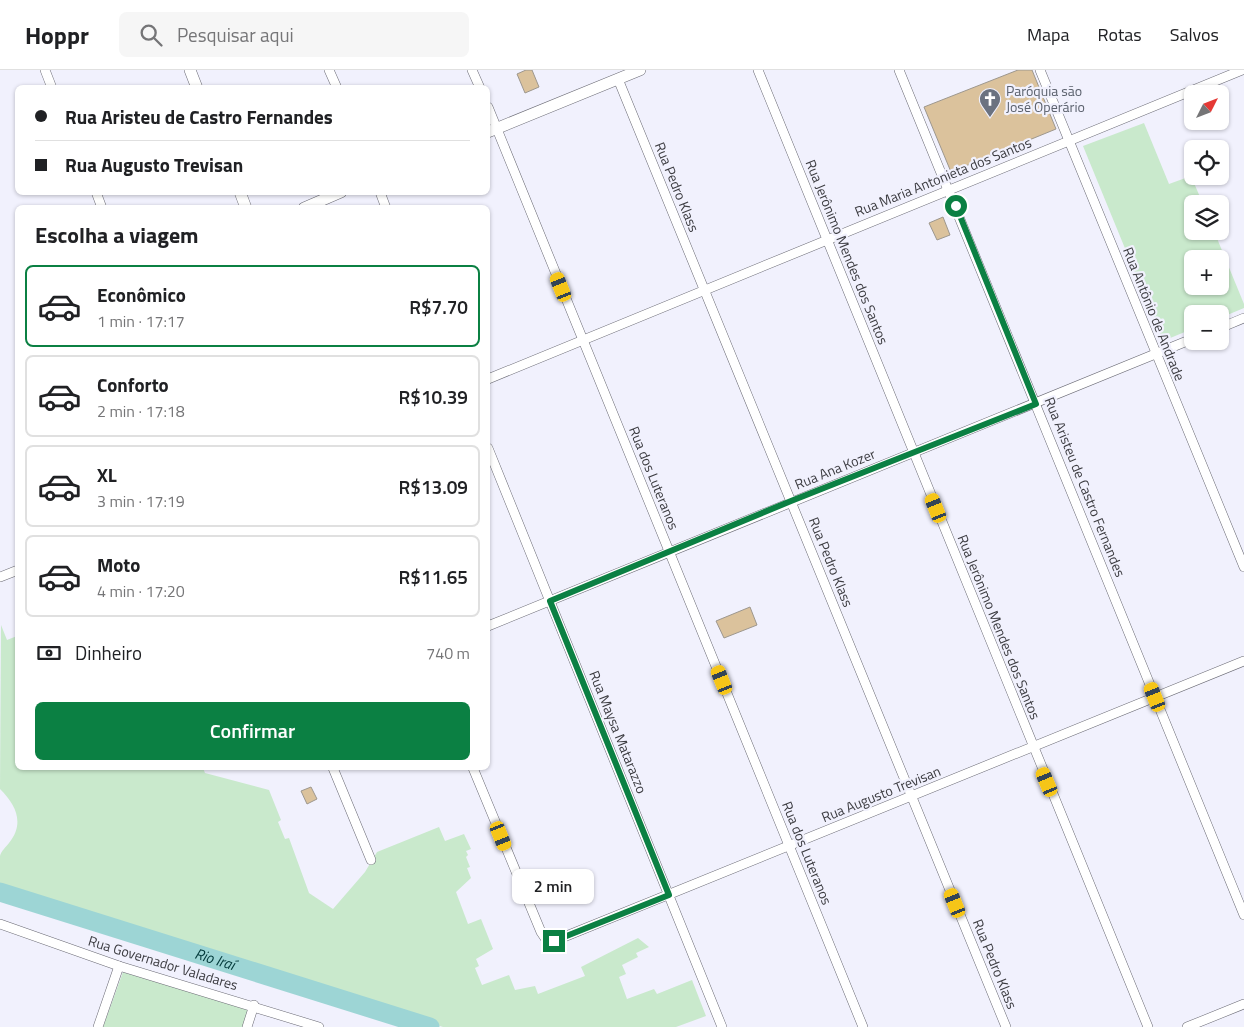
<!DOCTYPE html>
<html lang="pt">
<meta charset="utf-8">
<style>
body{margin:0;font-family:"Titillium Web",sans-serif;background:#f6f6f6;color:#202124;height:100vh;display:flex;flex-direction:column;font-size:19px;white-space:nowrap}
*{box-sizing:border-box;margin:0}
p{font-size:16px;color:#757577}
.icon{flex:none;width:28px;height:28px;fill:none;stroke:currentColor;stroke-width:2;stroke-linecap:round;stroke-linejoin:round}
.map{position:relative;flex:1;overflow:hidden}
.sheet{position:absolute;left:15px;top:135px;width:475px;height:565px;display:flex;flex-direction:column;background:#fff;border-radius:8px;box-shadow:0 1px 4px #0004}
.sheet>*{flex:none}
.hud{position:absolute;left:15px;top:15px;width:475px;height:110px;border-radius:8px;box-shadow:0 1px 4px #0004;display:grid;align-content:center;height:110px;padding:0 20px;background:#fff}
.needle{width:32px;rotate:48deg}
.fabs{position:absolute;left:1184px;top:15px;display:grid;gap:10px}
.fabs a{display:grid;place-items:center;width:45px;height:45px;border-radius:8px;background:#fff;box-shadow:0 1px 4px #0004;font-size:25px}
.end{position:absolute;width:22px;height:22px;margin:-11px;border:6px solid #0b8043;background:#fff;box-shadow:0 0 0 2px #fff}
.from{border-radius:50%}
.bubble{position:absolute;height:35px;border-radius:8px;background:#fff;box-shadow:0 1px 4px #0004;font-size:16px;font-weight:600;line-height:35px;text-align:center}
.car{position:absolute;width:15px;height:30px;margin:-15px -8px;border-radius:6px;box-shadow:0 0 4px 1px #0007;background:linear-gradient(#f5c518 24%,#345 0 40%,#f5c518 0 76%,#345 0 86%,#f5c518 0)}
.hud b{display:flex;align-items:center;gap:18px;height:48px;font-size:19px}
.hud b+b{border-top:1px solid #e0e0e0}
.hud i{width:12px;height:12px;background:#202124}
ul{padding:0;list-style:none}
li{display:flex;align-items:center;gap:15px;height:82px;margin:0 10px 8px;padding:0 10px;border:2px solid #e0e0e0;border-radius:8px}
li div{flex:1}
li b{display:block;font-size:19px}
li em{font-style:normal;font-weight:600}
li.current{border-color:#0b8043}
li>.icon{width:45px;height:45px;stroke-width:1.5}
h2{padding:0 20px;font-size:22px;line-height:60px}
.pay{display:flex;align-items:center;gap:12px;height:55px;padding:0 20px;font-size:19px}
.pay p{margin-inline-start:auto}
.cta{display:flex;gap:10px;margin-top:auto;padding:10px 20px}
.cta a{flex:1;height:58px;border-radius:8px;background:#0b8043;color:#fff;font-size:20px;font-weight:600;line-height:58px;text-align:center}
header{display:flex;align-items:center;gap:30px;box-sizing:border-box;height:70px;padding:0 25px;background:#fff;border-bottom:1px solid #e0e0e0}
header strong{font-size:24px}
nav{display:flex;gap:28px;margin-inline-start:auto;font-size:18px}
.search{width:350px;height:45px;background:#f6f6f6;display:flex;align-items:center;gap:12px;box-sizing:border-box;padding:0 18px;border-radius:8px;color:#757577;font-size:19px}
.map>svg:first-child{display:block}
</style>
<header>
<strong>Hoppr</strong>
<div class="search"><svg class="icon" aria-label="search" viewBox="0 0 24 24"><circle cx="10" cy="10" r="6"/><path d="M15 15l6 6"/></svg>Pesquisar aqui</div>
<nav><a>Mapa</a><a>Rotas</a><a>Salvos</a></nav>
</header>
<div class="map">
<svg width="1244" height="957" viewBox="0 0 1244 957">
<rect width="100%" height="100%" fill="#f1f1fd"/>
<!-- green -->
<g fill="#c9e9cc" fill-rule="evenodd">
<path d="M1144 53 1169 114 1191 106 1203 134H1192V161H1214L1244 234V238L1220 248V244H1192V259L1163 271 1083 76ZM1192 189H1220V216H1192Z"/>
<path d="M1 555 7 570 17 566 18 698H203L205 703 269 720 281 750 278 752 285 769 289 768 309 823 333 839 365 802 377 782 439 757 445 771 464 764 471 779 466 781 468 785 466 787 470 797 467 798 471 808 456 822 468 854 481 849 493 879 476 889 479 896 475 898 482 915 509 905 515 920 535 916 538 924 585 906 581 897 638 868 649 877 636 883 638 887 622 895 626 904 619 907 627 929 654 919 657 924 692 910 706 946 676 957H443L0 813C0 805 0 794 0 786 1 781 6 777 9 773 25 753 16 735 0 719Z"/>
<path d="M123 902 251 940 246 957H103Z"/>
</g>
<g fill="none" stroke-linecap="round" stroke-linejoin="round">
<!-- river -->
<path stroke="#9dd5d5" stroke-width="19" id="s1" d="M0 822 430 957"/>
</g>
<!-- building -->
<g fill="#dbc29c" stroke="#9d978e">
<path d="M526 0H532L539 17 525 23 517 4Z"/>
<path d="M1018 0H1032L1056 59 951 102 924 37Z"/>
<path d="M943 147 950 165 937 170 929 153Z"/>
<path d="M750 537 757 555 724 568 716 551Z"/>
<path d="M311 717 317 729 307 734 301 721Z"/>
</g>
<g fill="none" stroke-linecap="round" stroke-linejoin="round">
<!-- minor casing -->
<g stroke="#6a6a74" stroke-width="10">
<g id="minor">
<path d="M45 0 52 18"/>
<path d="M329 0 337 18"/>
<path d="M472 0 480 18"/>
<path d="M758 0 1148 957"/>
<path d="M899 0 1244 845"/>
<path d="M1040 0 1244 497"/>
<path d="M618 9 1006 957"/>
<path d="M488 37 863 957"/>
<path d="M96 122 102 138"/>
<path d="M380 122 386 138"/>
<path d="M1220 258 1244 248"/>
<path d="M488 309 1242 0"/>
<path d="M488 378 722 957"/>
<path d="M0 507 18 500"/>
<path d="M488 556 1192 269"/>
<path d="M333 698 371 790"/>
<path d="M473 698 541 862 545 868 554 871 1244 591"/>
<path d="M0 854 119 896 319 957"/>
<path d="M98 957 119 896"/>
<path d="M247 957 254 935"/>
<path d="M1187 957 1244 934"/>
</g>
</g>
<!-- tertiary casing -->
<g stroke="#6a6a74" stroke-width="12">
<g id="tertiary">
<path d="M190 0 197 18"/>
<path d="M488 62 640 0"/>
<path d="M240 122 246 138"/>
<path d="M304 138 341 122"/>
</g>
</g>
<!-- minor -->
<use href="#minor" stroke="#fff" stroke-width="9"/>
<!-- tertiary -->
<use href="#tertiary" stroke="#fff" stroke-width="11"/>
</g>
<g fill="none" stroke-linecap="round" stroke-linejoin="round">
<!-- route -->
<path stroke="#0b8043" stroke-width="6" d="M554 871 669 825 550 531 791 431 1036 334 956 136"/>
</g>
<!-- icons -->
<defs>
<g id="church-pin" transform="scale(1.125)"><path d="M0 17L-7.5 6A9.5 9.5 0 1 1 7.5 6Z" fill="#6b7280" stroke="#f1f1fd"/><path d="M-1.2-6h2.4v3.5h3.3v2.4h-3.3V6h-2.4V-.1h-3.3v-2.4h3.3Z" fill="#fff"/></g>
</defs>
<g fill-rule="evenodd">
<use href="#church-pin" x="990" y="29"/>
</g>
<g text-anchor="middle" stroke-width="4.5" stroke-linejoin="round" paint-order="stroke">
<!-- worship labels -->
<g font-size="14" fill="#5b616d" stroke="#f1f1fd" text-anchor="start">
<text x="1006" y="26">Paróquia são<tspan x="1006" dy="16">José Operário</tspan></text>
</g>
<!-- street labels -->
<g font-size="14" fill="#3c3c41" stroke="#f1f1fd">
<text transform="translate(943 107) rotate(-22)" y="5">Rua Maria Antonieta dos Santos</text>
<text transform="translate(677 117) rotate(68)" y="5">Rua Pedro Klass</text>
<text transform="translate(847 182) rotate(68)" y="5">Rua Jerônimo Mendes dos Santos</text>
<text transform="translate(1154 244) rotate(68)" y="5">Rua Antônio de Andrade</text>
<text transform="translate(835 399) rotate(-22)" y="5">Rua Ana Kozer</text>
<text transform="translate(654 408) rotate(68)" y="5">Rua dos Luteranos</text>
<text transform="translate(1085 417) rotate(68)" y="5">Rua Aristeu de Castro Fernandes</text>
<text transform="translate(831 492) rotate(68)" y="5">Rua Pedro Klass</text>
<text transform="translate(999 557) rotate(68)" y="5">Rua Jerônimo Mendes dos Santos</text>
<text transform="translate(618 662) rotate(68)" y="5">Rua Maysa Matarazzo</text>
<text transform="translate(881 724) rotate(-22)" y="5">Rua Augusto Trevisan</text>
<text transform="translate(807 783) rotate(68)" y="5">Rua dos Luteranos</text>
<text transform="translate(163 893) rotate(17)" y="5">Rua Governador Valadares</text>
<text transform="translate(995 894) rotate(68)" y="5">Rua Pedro Klass</text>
</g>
<!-- water labels -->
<g font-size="15" font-style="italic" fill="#003839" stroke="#f1f1fd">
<text dy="5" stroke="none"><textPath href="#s1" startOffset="225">Rio Iraí</textPath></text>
</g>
</g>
</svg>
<div class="fabs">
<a><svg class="needle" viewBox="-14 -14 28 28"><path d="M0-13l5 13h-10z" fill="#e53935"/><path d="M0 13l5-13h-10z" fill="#757577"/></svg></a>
<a><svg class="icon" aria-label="locate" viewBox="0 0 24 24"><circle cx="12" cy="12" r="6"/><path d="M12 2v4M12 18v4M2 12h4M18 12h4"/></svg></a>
<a><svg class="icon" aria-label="layers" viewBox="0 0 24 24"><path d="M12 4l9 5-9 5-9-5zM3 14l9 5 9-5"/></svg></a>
<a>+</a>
<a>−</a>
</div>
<i class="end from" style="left:956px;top:136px"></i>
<i class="end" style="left:554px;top:871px"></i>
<div class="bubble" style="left:512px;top:799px;width:82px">2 min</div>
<i class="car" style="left:561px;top:217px;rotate:338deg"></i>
<i class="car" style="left:936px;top:438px;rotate:338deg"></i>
<i class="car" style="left:722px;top:610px;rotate:338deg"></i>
<i class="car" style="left:1155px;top:627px;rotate:338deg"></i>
<i class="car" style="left:1047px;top:712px;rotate:337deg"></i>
<i class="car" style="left:501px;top:766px;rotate:158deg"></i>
<i class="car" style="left:955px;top:833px;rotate:338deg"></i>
<div class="hud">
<b><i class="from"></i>Rua Aristeu de Castro Fernandes</b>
<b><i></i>Rua Augusto Trevisan</b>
</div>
<section class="sheet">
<h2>Escolha a viagem</h2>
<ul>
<li class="current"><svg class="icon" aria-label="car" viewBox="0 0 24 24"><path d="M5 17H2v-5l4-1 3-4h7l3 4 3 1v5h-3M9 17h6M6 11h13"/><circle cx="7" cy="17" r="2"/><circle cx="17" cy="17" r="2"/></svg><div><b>Econômico</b><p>1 min · 17:17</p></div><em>R$7.70</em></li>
<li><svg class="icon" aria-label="car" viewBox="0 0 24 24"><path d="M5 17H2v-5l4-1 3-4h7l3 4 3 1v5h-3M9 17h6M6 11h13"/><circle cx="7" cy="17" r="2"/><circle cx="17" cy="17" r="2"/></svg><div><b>Conforto</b><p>2 min · 17:18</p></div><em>R$10.39</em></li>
<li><svg class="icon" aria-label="car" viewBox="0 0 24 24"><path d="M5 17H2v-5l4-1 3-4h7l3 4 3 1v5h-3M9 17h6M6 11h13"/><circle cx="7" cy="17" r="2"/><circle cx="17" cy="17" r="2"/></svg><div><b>XL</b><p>3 min · 17:19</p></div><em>R$13.09</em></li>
<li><svg class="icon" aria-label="car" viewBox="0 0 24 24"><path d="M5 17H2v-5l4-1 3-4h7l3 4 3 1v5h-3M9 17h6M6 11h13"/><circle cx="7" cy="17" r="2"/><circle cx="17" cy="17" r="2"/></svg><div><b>Moto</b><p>4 min · 17:20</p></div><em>R$11.65</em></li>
</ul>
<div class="pay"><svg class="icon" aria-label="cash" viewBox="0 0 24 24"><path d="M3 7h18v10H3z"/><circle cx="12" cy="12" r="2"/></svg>Dinheiro<p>740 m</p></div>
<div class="cta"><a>Confirmar</a></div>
</section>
</div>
